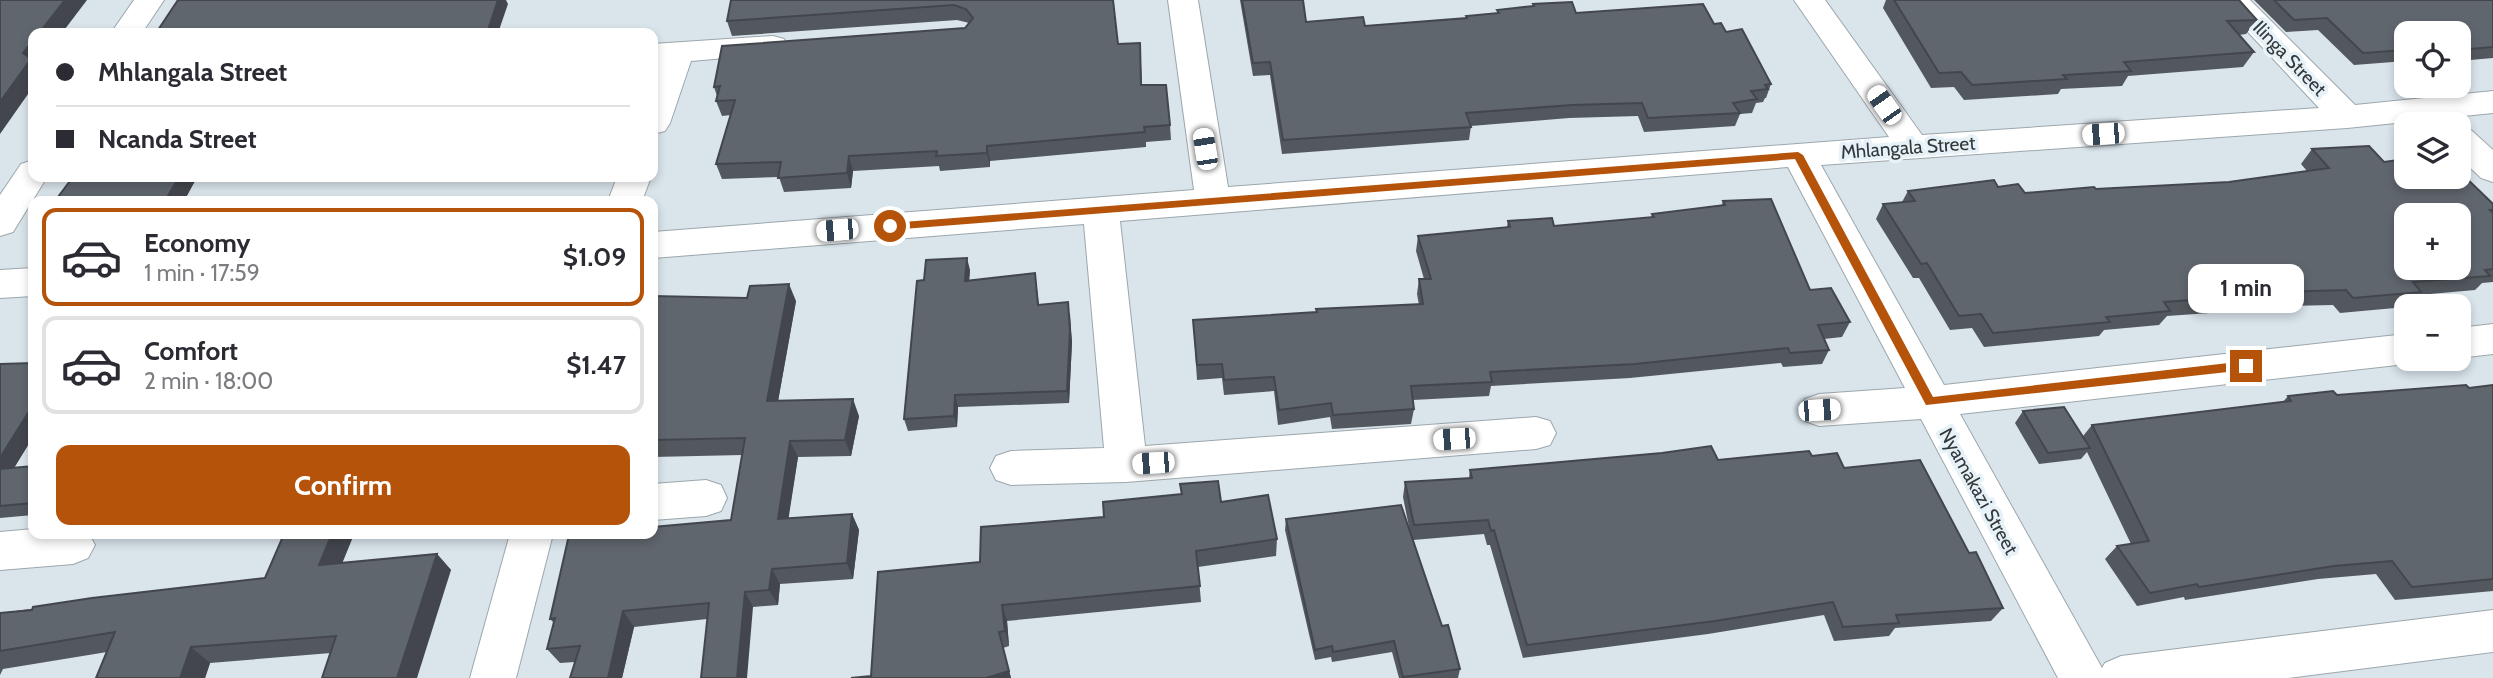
<!DOCTYPE html>
<meta charset="utf-8">
<style>
body{margin:0;font-family:Cabin,sans-serif;background:#f2f2f3;color:#2b2b33;height:100vh;display:flex;flex-direction:column;font-size:26px;white-space:nowrap}
*{box-sizing:border-box;margin:0}
p{font-size:23px;color:#7c7c81}
.icon{flex:none;width:38px;height:38px;fill:none;stroke:currentColor;stroke-width:2;stroke-linecap:round;stroke-linejoin:round}
.map{position:relative;flex:1;overflow:hidden}
.details{position:absolute;left:28px;top:196px;width:630px;height:343px;display:flex;flex-direction:column;background:#fff;border-radius:14px;box-shadow:0 4px 10px #0003}
.details>*{flex:none}
.top-card{position:absolute;left:28px;top:28px;width:630px;height:154px;border-radius:14px;box-shadow:0 4px 10px #0003;display:grid;align-content:center;height:154px;padding:0 28px;background:#fff}
.controls{position:absolute;left:2394px;top:21px;display:grid;gap:14px}
.controls a{display:grid;place-items:center;width:77px;height:77px;border-radius:14px;background:#fff;box-shadow:0 4px 10px #0003;font-size:35px}
.end{position:absolute;width:32px;height:32px;margin:-16px;border:9px solid #b45309;background:#fff;box-shadow:0 0 0 4px #fff}
.from{border-radius:50%}
.bubble{position:absolute;height:49px;border-radius:14px;background:#fff;box-shadow:0 4px 10px #0003;font-size:23px;font-weight:700;line-height:49px;text-align:center}
.car{position:absolute;width:21px;height:42px;margin:-21px -10px;border-radius:9px;box-shadow:0 0 5px 2px #0007;background:linear-gradient(#fff 24%,#345 0 40%,#fff 0 76%,#345 0 86%,#fff 0)}
.top-card b{display:flex;align-items:center;gap:24px;height:66px;font-size:26px}
.top-card b+b{border-top:2px solid #e1e1e2}
.top-card i{width:18px;height:18px;background:#2b2b33}
ul{padding:12px 0 0;list-style:none}
li{display:flex;align-items:center;gap:21px;height:98px;margin:0 14px 10px;padding:0 14px;border:4px solid #e1e1e2;border-radius:14px}
li div{flex:1}
li b{display:block;font-size:26px}
li em{font-style:normal;font-weight:700}
li.active{border-color:#b45309}
li>.icon{width:63px;height:63px;stroke-width:1.5}
.button{display:flex;gap:14px;margin-top:auto;padding:14px 28px}
.button a{flex:1;height:80px;border-radius:14px;background:#b45309;color:#fff;font-size:28px;font-weight:700;line-height:80px;text-align:center}
.map>svg:first-child{display:block}
</style>
<div class="map">
<svg width="2493" height="678" viewBox="0 0 2493 678">
<rect width="100%" height="100%" fill="#d9e4eb"/>
<g fill="none" stroke-linecap="round" stroke-linejoin="round">
<!-- minor casing -->
<g stroke="#9ca7ac" stroke-width="2">
<g id="minor">
<path d="M134 0H164L142 33H111Z"/>
<path d="M1168 0H1198L1228 187 1889 137 1794 0H1825L1922 135 2319 108 2218 0H2250L2355 105 2493 91V113L2347 128 1821 165 1944 385 2406 334V359H2420L2406 364 1960 414 2102 668 2105 663 2121 656 2493 610V652L2288 678H2058L1921 419 1819 426 1805 421 1799 410 1805 399 1819 394 1905 388 1788 167 1120 221 1145 446 1536 417 1550 421 1556 433 1550 445 1536 449 1126 482 1011 485 996 480 990 468 996 456 1011 451 1104 448 1084 224 653 258V232L1194 190Z"/>
<path d="M773 36 784 39 789 46 784 53 691 61 670 123 665 131 653 134V78L658 64H653V44Z"/>
<path d="M2459 127 2471 130 2493 150V182L2481 178 2459 157Z"/>
<path d="M33 160V177H47L13 232 0 236V195L21 164Z"/>
<path d="M617 177H651L642 201H608Z"/>
<path d="M33 268V296L0 298V270Z"/>
<path d="M2493 324V354L2459 358V328Z"/>
<path d="M706 480 721 485 727 498 721 511 706 516 653 520V484Z"/>
<path d="M33 529V534H89L95 545 88 558 73 564 0 570V532Z"/>
<path d="M510 534H553L516 678H470Z"/>
</g>
</g>
<!-- minor -->
<use href="#minor" fill="#fff" fill-rule="evenodd"/>
</g>
<!-- wall -->
<g fill="#53585f">
<path d="M731 0H1113L1118 44 1140 43 1142 85 1170 125 1171 140 1146 142V147L990 161V167L940 171 939 166 853 171 851 188 784 192 779 177 722 179 716 164 731 115 722 116 716 101 717 96 714 87 965 28 969 23 957 20 732 36 727 21Z"/>
<path d="M1240 0H1303L1306 22 1365 26 1466 18V16L1497 13V10L1533 6V4L1576 13 1714 24 1726 32 1771 84 1766 98H1765L1763 102 1756 103 1752 113 1740 114 1735 126 1644 132 1638 116 1569 118 1471 126 1469 140 1282 154 1270 75 1253 76Z"/>
<path d="M1886 0H2239L2257 20 2246 34 2239 35 2254 52 2243 67 2128 76 2122 86 2061 89 2058 94 1964 100 1954 87 1931 88 1883 8Z"/>
<path d="M2254 0H2493V58L2459 61V33H2406V61L2354 65 2318 30 2286 32Z"/>
<path d="M2312 149 2384 162 2493 204V282L2482 283 2475 290 2419 295 2406 307 2340 313 2333 305 2241 307 2238 311 2167 316 2159 325 2104 330 2099 336 1984 347 1972 328 1950 330 1919 278H1913L1876 219 1883 204 1902 202 1908 191 1998 187 2025 193 2229 182 2307 171 2301 164Z"/>
<path d="M63 177H214V178L196 179 184 201H55L69 183Z"/>
<path d="M1723 201 1810 290 1850 322 1842 337 1824 339 1829 350 1822 364 1783 367 1781 363 1630 378 1491 386 1489 396 1413 400 1414 409 1411 424 1332 429 1330 417 1278 425 1274 391 1224 395 1222 378 1197 380 1193 320 1419 305 1417 294 1419 279H1424L1416 251 1418 236 1507 227 1508 221 1554 226 1651 218 1652 214 1722 205Z"/>
<path d="M970 270 969 281 1035 273 1039 305 1070 314 1072 342 1069 403 958 407 957 427 908 431 904 419 924 280Z"/>
<path d="M653 296 796 301 778 401 859 416 851 456 798 457 788 518 852 514 859 530 853 579 780 584 778 605 753 607 707 619 634 627 622 678H570L575 662 560 663 547 649 554 623 550 619 731 520 742 455 653 457Z"/>
<path d="M33 363V437L14 468 33 466V515L0 518V364Z"/>
<path d="M2493 385V591L2395 600 2376 574 2318 579 2185 600 2184 597 2137 606 2105 559 2117 546 2131 544 2087 452 2081 459 2039 464 2015 423 2023 411 2083 436 2092 425 2283 402 2288 396 2337 395 2469 388Z"/>
<path d="M1812 456 1844 468 1969 553 2003 608 1991 621 1895 628 1889 636 1834 641 1824 615 1708 634 1523 658 1490 545H1487L1484 534 1413 540 1442 626 1460 669 1458 678H1399L1392 652 1332 662 1331 657 1315 660 1285 530 1286 519 1409 527 1403 497 1405 482 1469 478 1470 470Z"/>
<path d="M1180 484 1221 502 1277 539 1276 556 1198 567 1201 602 1007 621 1009 646 1003 648 1011 678H851L871 676 980 562 1104 517 1181 494Z"/>
<path d="M284 534H354L342 563 437 554 451 570 331 653 210 663 205 678H96L107 652 3 669 0 675V613L265 578Z"/>
</g>
<!-- shaded-wall -->
<g fill="#43474d">
<path d="M65 0H87L62 33H39Z"/>
<path d="M498 0H506L508 4 498 33H487Z"/>
<path d="M33 41V87L0 134V102L23 53Z"/>
<path d="M987 146 990 161V167L987 153Z"/>
<path d="M849 156 853 171 851 188 847 173Z"/>
<path d="M179 177H195L196 179 184 201H165Z"/>
<path d="M967 258 970 270 968 293 965 281Z"/>
<path d="M789 284 796 301 775 418 767 401Z"/>
<path d="M1068 302 1072 342 1069 403 1067 391Z"/>
<path d="M955 395 958 407 957 427 954 416Z"/>
<path d="M853 399 859 416 851 456 845 440Z"/>
<path d="M33 405V437L6 481 0 476V458Z"/>
<path d="M790 441 798 457 786 535 778 519Z"/>
<path d="M852 514 859 530 853 579 847 563Z"/>
<path d="M332 534H354L335 581 319 565Z"/>
<path d="M437 554 451 570 417 678H397Z"/>
<path d="M772 569 780 584 778 605 769 590Z"/>
<path d="M745 592 753 607 747 678H737Z"/>
<path d="M1002 605 1007 621 1009 646 1005 631Z"/>
<path d="M623 611 634 627 622 678H608Z"/>
<path d="M999 632 1011 678H986Z"/>
<path d="M191 647 210 663 205 678H180Z"/>
</g>
<!-- building -->
<g fill="#60666e" stroke="#43474d" stroke-width="2" fill-rule="evenodd">
<path d="M0 0H65L39 33H33V41L23 53 31 59 0 102Z"/>
<path d="M178 0H498L487 33H156Z"/>
<path d="M731 0H1113L1118 44 1140 43 1141 85H1166L1170 125 1144 127 1145 132 987 146V153L936 156 937 151 849 156 847 173 778 178 781 162 716 164 735 100 716 101 720 86 714 87 722 46 965 28 973 18 966 9 954 5 727 21Z"/>
<path d="M1242 0H1303L1306 22 1363 17 1365 26 1467 18 1466 16 1499 13 1497 10 1534 6 1533 4 1572 2 1576 13 1703 4 1714 24 1721 23 1726 32 1742 29 1771 84 1765 85 1768 89 1751 91 1757 99 1733 103 1740 113 1648 118 1642 103 1572 105 1466 113 1471 127 1283 140 1270 62 1253 63Z"/>
<path d="M1894 0H2239L2257 20 2227 21 2254 52 2124 62 2131 71 2063 75 2067 79 1972 85 1961 72 1939 73Z"/>
<path d="M2274 0H2493V47L2459 50V33H2406V50L2363 53 2327 18 2294 20Z"/>
<path d="M2369 146 2384 162 2406 159V177H2459V171L2493 204V210H2490L2493 213V269L2485 270 2490 276 2413 282 2421 292 2353 298 2346 290 2248 293 2250 296 2164 302 2170 311 2106 317 2110 322 1993 333 1981 314 1959 316 1927 263 1921 264 1883 204 1915 201 1908 191 1994 180 1998 187 2018 184 2025 193 2094 187 2096 189 2229 182 2329 168 2312 149ZM2406 215H2459V268H2406Z"/>
<path d="M73 177H179L165 201H55Z"/>
<path d="M1771 199 1810 290 1831 288 1850 322 1818 325 1829 350 1790 353 1788 348 1635 364 1490 372 1492 382 1411 386 1414 409 1333 415 1331 403 1279 410 1274 377 1224 380 1222 364 1197 365 1193 320 1317 312 1316 309 1423 304 1419 279H1431L1418 236 1510 227 1508 221 1552 218 1554 226 1654 217 1652 214 1725 205 1723 201Z"/>
<path d="M967 258 965 281 1035 273 1038 305 1068 302 1070 330 1067 391 955 395 954 416 904 419 917 281 924 280 926 260Z"/>
<path d="M789 284 767 401 853 399 845 440 790 441 778 519 852 514 847 563 772 569 769 590 745 592 737 678H701L709 603 623 611 608 678H570L580 646 547 649 555 618 550 619 569 535 584 534H653V527L731 520 745 438 653 440V363L656 351H653V296L747 298 750 286Z"/>
<path d="M33 363V405L0 458V364Z"/>
<path d="M2466 385 2469 388 2493 385V579L2412 587 2392 561 2334 566 2199 587 2197 584 2150 593 2117 546 2149 541 2092 425 2291 401 2288 396 2333 391 2337 395Z"/>
<path d="M2064 407 2090 448 2048 453 2023 411Z"/>
<path d="M1711 446 1718 460 1809 451 1812 456 1837 453 1844 468 1920 460 1969 553 1976 552 2003 608 1896 615 1899 623 1843 627 1833 602 1715 621 1527 645 1494 530 1491 531 1488 520 1414 525 1405 482 1472 478 1470 470 1662 453Z"/>
<path d="M33 466V503L0 506V469Z"/>
<path d="M1218 481 1221 502 1268 495 1277 539 1196 551 1200 586 1002 605 1005 631 999 632 1009 671 986 678H851L871 676 878 572 980 562 981 527 1104 517 1103 502 1182 494 1180 484Z"/>
<path d="M1401 505 1442 626 1448 625 1460 669 1403 677 1394 641 1333 652 1332 646 1315 650 1286 519Z"/>
<path d="M284 534H332L319 565 437 554 397 678H322L336 636 191 647 180 678H96L115 632 0 651V613L32 610 33 607 92 598 265 578Z"/>
</g>
<!-- route -->
<path fill="#b45309" d="M1798 152 1803 155 1933 397 2246 361 2252 366 2246 370 1926 405 1795 159 890 230 885 226 890 223Z"/>
<g text-anchor="middle" stroke-width="7" stroke-linejoin="round" paint-order="stroke">
<!-- street labels -->
<g font-size="19" fill="#33383a" stroke="#e6f2f8">
<text transform="translate(2290 58) rotate(46)" y="7">Ilinga Street</text>
<text transform="translate(1908 147) rotate(-4)" y="7">Mhlangala Street</text>
<text transform="translate(1979 491) rotate(61)" y="7">Nyamakazi Street</text>
</g>
</g>
</svg>
<div class="controls">
<a><svg class="icon" aria-label="locate" viewBox="0 0 24 24"><circle cx="12" cy="12" r="6"/><path d="M12 2v4M12 18v4M2 12h4M18 12h4"/></svg></a>
<a><svg class="icon" aria-label="layers" viewBox="0 0 24 24"><path d="M12 4l9 5-9 5-9-5zM3 14l9 5 9-5"/></svg></a>
<a>+</a>
<a>−</a>
</div>
<i class="end from" style="left:890px;top:226px"></i>
<i class="end" style="left:2246px;top:366px"></i>
<div class="bubble" style="left:2188px;top:264px;width:116px">1 min</div>
<i class="car" style="left:1884px;top:105px;rotate:325deg"></i>
<i class="car" style="left:2103px;top:134px;rotate:266deg"></i>
<i class="car" style="left:1205px;top:149px;rotate:351deg"></i>
<i class="car" style="left:837px;top:230px;rotate:265deg"></i>
<i class="car" style="left:1819px;top:410px;rotate:86deg"></i>
<i class="car" style="left:1454px;top:439px;rotate:266deg"></i>
<i class="car" style="left:1153px;top:463px;rotate:266deg"></i>
<div class="top-card">
<b><i class="from"></i>Mhlangala Street</b>
<b><i></i>Ncanda Street</b>
</div>
<section class="details">
<ul>
<li class="active"><svg class="icon" aria-label="car" viewBox="0 0 24 24"><path d="M5 17H2v-5l4-1 3-4h7l3 4 3 1v5h-3M9 17h6M6 11h13"/><circle cx="7" cy="17" r="2"/><circle cx="17" cy="17" r="2"/></svg><div><b>Economy</b><p>1 min · 17:59</p></div><em>$1.09</em></li>
<li><svg class="icon" aria-label="car" viewBox="0 0 24 24"><path d="M5 17H2v-5l4-1 3-4h7l3 4 3 1v5h-3M9 17h6M6 11h13"/><circle cx="7" cy="17" r="2"/><circle cx="17" cy="17" r="2"/></svg><div><b>Comfort</b><p>2 min · 18:00</p></div><em>$1.47</em></li>
</ul>
<div class="button"><a>Confirm</a></div>
</section>
</div>
